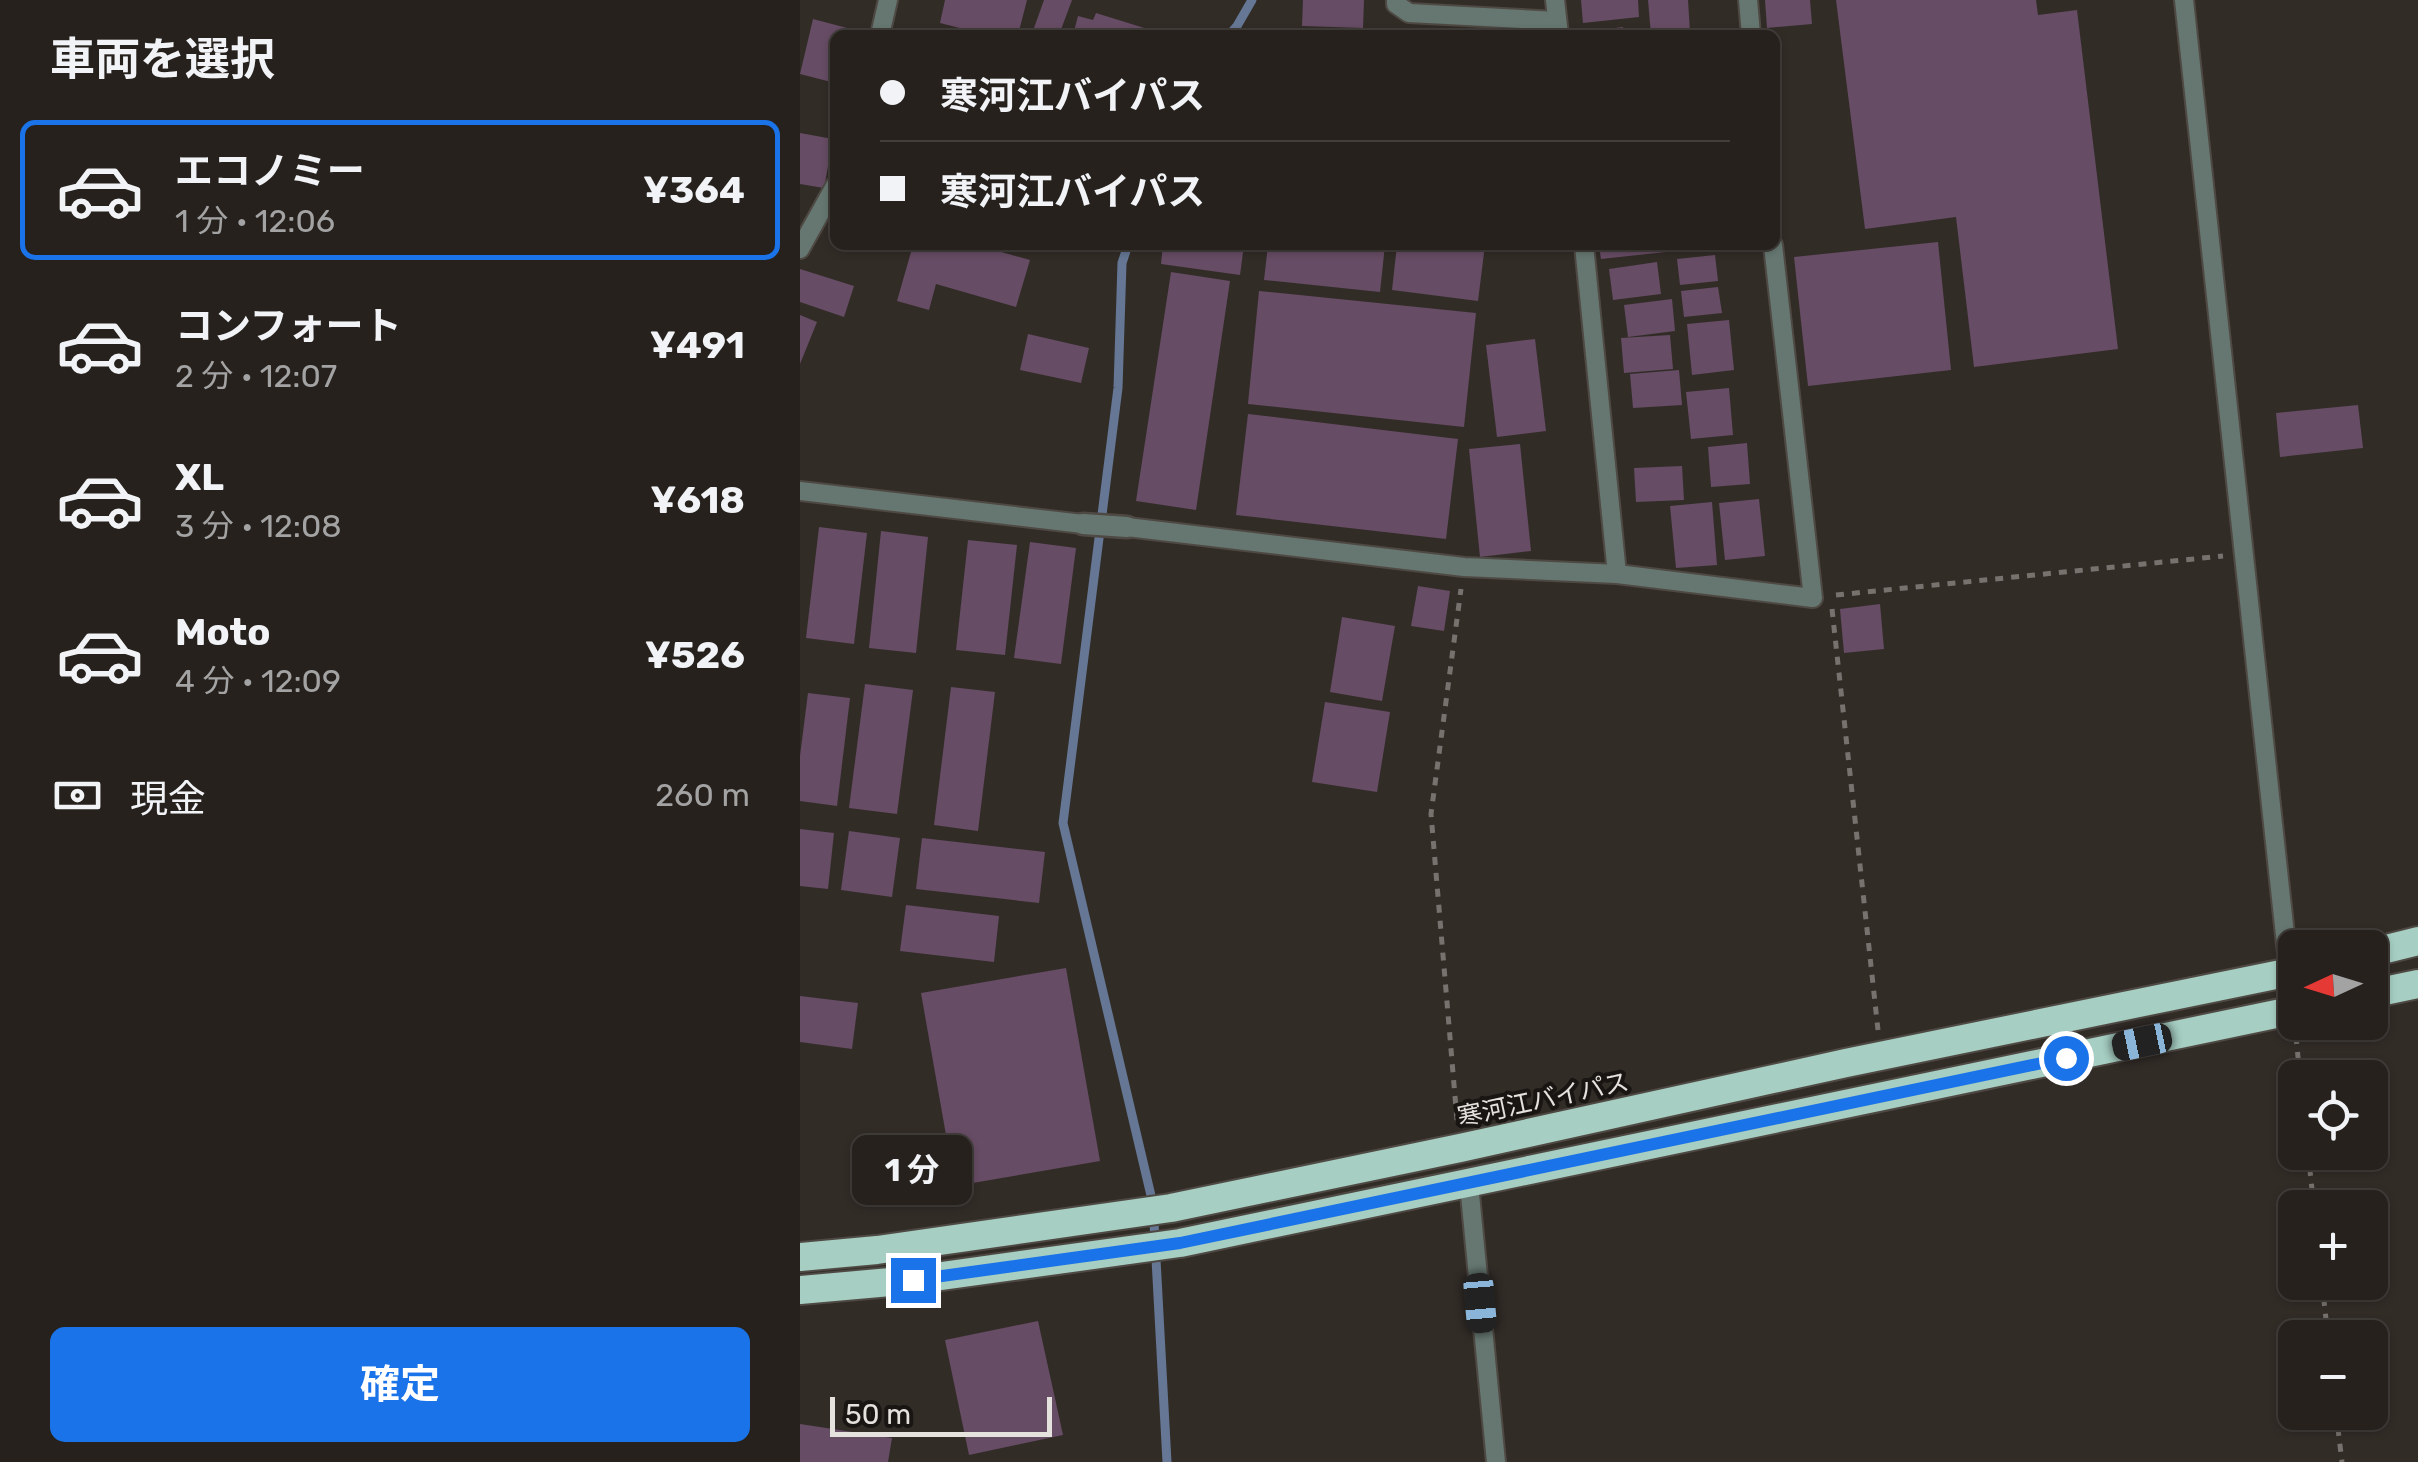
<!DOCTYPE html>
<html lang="ja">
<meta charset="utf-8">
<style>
body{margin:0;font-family:Rubik,"Noto Sans JP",sans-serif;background:#2e2926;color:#f1f3f6;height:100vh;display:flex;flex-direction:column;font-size:38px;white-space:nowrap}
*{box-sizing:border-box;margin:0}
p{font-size:32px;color:#a4a3a4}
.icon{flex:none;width:55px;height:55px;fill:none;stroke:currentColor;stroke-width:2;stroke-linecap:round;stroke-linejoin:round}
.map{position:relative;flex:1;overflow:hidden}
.details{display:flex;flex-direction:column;background:#26211d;width:800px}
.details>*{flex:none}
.guide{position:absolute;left:30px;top:30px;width:950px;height:220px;border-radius:15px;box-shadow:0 2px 8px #0004,0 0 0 2px #423e3b;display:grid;align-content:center;height:220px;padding:0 50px;background:#26211d}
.needle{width:65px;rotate:266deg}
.tools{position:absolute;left:1478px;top:930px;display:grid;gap:20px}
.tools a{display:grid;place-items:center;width:110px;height:110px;border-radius:15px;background:#26211d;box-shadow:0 2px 8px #0004,0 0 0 2px #423e3b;font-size:50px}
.scale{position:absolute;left:30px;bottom:25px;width:222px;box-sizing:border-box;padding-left:10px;border:5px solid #e5e1dd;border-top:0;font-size:28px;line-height:35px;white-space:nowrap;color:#e5e1dd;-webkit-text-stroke:8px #181513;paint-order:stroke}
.end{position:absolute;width:45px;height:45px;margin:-22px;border:12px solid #1a73e8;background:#fff;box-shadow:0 0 0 5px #fff}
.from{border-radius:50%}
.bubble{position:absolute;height:70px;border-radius:15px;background:#26211d;box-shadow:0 2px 8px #0004,0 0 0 2px #423e3b;font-size:32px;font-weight:700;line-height:70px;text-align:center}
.car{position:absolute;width:30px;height:60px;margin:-30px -15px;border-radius:12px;box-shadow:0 0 8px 2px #0007;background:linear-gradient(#222 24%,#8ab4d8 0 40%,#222 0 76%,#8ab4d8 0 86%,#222 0)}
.guide b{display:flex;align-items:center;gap:35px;height:95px;font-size:38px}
.guide b+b{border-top:2px solid #423e3b}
.guide i{width:25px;height:25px;background:#f1f3f6}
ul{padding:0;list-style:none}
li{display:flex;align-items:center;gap:30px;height:140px;margin:0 20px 15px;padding:0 30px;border:5px solid transparent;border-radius:15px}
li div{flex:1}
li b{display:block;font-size:38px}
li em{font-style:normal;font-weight:700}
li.selected{border-color:#1a73e8}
li>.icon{width:90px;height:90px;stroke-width:1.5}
h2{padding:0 50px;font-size:45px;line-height:120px}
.pay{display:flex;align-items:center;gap:25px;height:110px;padding:0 50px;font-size:38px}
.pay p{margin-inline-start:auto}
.primary-button{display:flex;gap:20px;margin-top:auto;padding:20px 50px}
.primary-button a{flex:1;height:115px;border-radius:15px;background:#1a73e8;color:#fff;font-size:40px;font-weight:700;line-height:115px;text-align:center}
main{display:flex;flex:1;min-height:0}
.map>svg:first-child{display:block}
</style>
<main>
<section class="details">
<h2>車両を選択</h2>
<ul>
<li class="selected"><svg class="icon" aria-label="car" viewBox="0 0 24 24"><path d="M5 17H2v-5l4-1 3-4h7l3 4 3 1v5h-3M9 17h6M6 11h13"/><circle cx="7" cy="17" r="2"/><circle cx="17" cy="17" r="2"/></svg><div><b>エコノミー</b><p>1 分 · 12:06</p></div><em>¥364</em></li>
<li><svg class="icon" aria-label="car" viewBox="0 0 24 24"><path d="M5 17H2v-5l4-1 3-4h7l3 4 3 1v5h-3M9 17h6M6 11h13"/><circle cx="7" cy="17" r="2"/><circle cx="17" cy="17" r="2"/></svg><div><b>コンフォート</b><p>2 分 · 12:07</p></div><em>¥491</em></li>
<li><svg class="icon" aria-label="car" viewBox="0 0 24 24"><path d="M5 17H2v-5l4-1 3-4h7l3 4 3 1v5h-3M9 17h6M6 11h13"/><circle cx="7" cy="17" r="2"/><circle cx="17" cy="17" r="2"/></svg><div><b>XL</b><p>3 分 · 12:08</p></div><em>¥618</em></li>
<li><svg class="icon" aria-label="car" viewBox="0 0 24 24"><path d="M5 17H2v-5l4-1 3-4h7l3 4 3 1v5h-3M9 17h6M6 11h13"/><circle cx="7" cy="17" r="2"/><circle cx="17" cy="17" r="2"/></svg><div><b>Moto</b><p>4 分 · 12:09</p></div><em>¥526</em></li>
</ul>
<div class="pay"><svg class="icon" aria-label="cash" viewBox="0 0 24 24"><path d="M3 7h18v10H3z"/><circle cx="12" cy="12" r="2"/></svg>現金<p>260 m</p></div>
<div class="primary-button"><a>確定</a></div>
</section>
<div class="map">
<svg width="1618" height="1462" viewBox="0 0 1618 1462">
<rect width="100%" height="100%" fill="#322c27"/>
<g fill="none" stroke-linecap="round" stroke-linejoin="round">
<!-- stream -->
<g stroke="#657794" stroke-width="9">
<path d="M429 35 437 26 452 0"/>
<path d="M328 245 322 263 318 388 263 823 353 1204 367 1462"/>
</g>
</g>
<!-- building -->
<g fill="#664c64">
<path d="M145 0H227L218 35H187L140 23Z"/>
<path d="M244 0H272L259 35H252L234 28Z"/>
<path d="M503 0H564L563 28 502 26Z"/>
<path d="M781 0H838L839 17 783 23Z"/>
<path d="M848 0H888L890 32 851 35Z"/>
<path d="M965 0H1010L1012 24 967 28Z"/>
<path d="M1036 0H1236L1238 15 1277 10 1318 349 1174 367 1156 217 1065 229Z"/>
<path d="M296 13 354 31 352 35H273L278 16 293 20Z"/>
<path d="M13 19 70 34 35 35V83L0 74Z"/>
<path d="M823 27 824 35H790V31Z"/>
<path d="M0 133 33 139 24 188 0 184Z"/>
<path d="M1138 242 1151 370 1008 386 994 257Z"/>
<path d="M113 245H176L230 260 216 307 136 284 129 310 97 301Z"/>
<path d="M363 245H444L440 275 361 264Z"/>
<path d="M468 245H585L580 292 464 280Z"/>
<path d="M597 245H685L678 301 592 290Z"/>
<path d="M799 245H865L866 252 801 259Z"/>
<path d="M915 255 918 281 880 285 877 259Z"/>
<path d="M857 262 861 294 813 300 809 269Z"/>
<path d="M0 269 54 286 44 317 0 302Z"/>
<path d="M371 272 430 281 396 510 336 501Z"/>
<path d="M918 287 922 313 884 317 881 291Z"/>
<path d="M459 291 676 313 664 427 448 404Z"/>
<path d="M872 299 875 331 828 337 824 305Z"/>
<path d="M0 315 17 322 0 364Z"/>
<path d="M929 320 934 370 892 375 887 324Z"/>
<path d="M228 334 289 348 281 383 220 370Z"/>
<path d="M870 335 873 369 824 373 821 338Z"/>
<path d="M735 339 746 431 697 437 686 345Z"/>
<path d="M879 370 882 405 833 408 830 374Z"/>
<path d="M929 388 933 435 891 439 886 392Z"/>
<path d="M1558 405 1563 448 1480 457 1476 413Z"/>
<path d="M448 414 658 439 646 539 436 515Z"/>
<path d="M947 443 950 484 911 487 908 447Z"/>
<path d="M720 444 731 551 680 557 669 449Z"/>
<path d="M882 466 884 500 836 502 834 468Z"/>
<path d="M959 499 965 556 925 560 919 503Z"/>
<path d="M912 502 917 565 876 568 870 506Z"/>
<path d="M19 527 67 533 54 644 6 638Z"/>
<path d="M81 531 128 537 116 653 69 648Z"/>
<path d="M168 540 217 545 205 655 156 650Z"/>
<path d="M230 542 276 548 261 664 214 658Z"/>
<path d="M618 586 650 591 644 631 611 626Z"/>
<path d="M1080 604 1084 649 1044 653 1040 609Z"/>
<path d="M542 617 595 626 582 701 530 692Z"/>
<path d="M65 684 113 690 97 814 49 808Z"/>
<path d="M151 687 195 692 178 831 134 825Z"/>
<path d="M8 693 50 698 37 806 0 801V756Z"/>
<path d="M525 702 590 712 577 792 512 782Z"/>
<path d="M0 829 34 833 28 889 0 886Z"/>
<path d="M49 831 100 838 92 897 41 890Z"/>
<path d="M122 838 245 852 239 903 116 889Z"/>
<path d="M106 905 199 916 194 962 100 951Z"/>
<path d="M266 968 300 1161 155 1186 121 993Z"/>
<path d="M0 996 58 1003 52 1049 0 1042Z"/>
<path d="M238 1321 263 1435 169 1455 145 1340Z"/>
<path d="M0 1424 92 1438 88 1462H0Z"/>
</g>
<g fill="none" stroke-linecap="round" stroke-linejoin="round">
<!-- service casing -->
<g stroke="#4f4944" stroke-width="22">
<g id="service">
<path d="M596 0V4L609 13 757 21"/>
<path d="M755 0 759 35"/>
<path d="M948 0 951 35"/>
<path d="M1384 0 1489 972"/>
<path d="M80 35 88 0"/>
<path d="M784 245 817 574"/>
<path d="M0 249 35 186"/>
<path d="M0 491 283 524"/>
<path d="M327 527 664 567 817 574 1013 598 973 245"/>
<path d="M669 1184 696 1462"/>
</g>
</g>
<!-- minor casing -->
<g stroke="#4f4944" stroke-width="25">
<path id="minor" d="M283 524 327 527"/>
</g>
<!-- trunk casing -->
<g stroke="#4f4944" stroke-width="32">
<g id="trunk">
<path d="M1570 953 1618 941"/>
<path d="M1570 994 1618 984"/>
<path d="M0 1257 77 1250 371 1208 660 1148 1046 1063 1495 971"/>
<path d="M0 1290 113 1280 380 1243 1495 1010"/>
</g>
</g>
<!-- path -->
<g stroke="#77726d" stroke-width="5" stroke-dasharray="8 8" stroke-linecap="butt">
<path d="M1036 595 1423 556"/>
<path d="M1032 609 1078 1030"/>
<path d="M1496 1036 1500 1078"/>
<path d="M657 1120 631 814 661 589"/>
<path d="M1508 1152 1514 1208"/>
<path d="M1522 1282 1528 1338"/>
<path d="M1536 1412 1542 1462"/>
</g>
<!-- service -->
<use href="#service" stroke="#667771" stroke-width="18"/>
<!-- minor -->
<use href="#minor" stroke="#667771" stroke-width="20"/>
<!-- trunk -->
<use href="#trunk" stroke="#a6cec2" stroke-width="28"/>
</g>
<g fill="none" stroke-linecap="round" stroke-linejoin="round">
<!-- route -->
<path stroke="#1a73e8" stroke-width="12" d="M113 1280 380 1243 1266 1058"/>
</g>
<g text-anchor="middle" stroke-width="8" stroke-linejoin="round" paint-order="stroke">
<!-- street labels -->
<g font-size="25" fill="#e5e1dd" stroke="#181513">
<text transform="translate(743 1099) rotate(-12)" y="9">寒河江バイパス</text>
</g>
</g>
</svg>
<div class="tools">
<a><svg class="needle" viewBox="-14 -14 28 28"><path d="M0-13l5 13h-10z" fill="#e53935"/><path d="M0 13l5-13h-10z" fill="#a4a3a4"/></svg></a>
<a><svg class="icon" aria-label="locate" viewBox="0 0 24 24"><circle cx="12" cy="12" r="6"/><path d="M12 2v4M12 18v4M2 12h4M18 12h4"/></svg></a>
<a>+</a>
<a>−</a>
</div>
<div class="scale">50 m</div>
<i class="end from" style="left:1266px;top:1058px"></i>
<i class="end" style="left:113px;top:1280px"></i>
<div class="bubble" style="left:52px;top:1135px;width:120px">1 分</div>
<i class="car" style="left:1342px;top:1042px;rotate:258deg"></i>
<i class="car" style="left:680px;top:1303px;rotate:175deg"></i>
<div class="guide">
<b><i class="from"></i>寒河江バイパス</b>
<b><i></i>寒河江バイパス</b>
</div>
</div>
</main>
